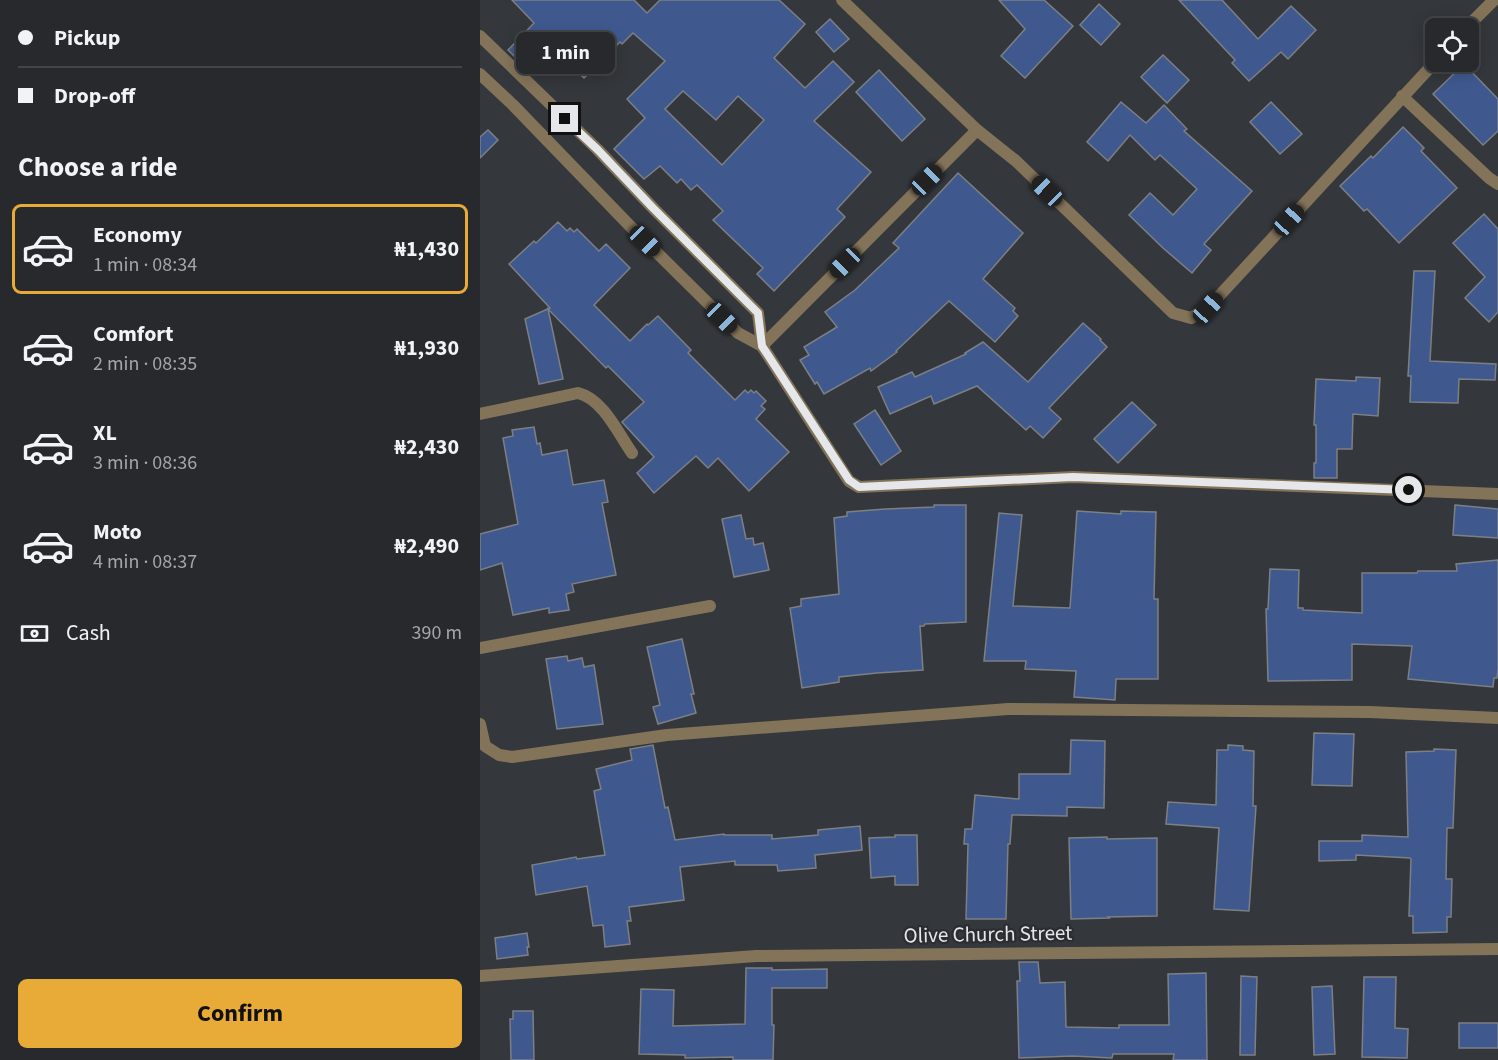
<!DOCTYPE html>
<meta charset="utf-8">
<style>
body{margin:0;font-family:"Source Sans 3",sans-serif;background:#333538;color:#f1f3f6;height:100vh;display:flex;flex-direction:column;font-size:22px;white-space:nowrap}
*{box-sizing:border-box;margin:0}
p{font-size:20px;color:#a4a6a9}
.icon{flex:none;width:33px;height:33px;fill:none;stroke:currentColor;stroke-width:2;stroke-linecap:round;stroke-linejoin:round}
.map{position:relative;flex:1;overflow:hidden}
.sheet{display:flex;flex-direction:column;background:#27292c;width:480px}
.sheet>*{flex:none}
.hud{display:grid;align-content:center;height:132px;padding:0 18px;background:#27292c}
.fabs{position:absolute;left:945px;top:18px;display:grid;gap:12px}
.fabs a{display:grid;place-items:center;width:54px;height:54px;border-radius:9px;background:#27292c;box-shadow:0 3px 15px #0003,0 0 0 2px #434548;font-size:30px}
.end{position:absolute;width:27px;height:27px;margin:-14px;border:8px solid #e6e7ea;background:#111;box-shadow:0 0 0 3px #111}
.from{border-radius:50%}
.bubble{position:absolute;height:42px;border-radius:9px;background:#27292c;box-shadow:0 3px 15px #0003,0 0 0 2px #434548;font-size:20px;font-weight:700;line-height:42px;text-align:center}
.car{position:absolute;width:18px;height:36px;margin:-18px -9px;border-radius:8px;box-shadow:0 0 4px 2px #0007;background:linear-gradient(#222 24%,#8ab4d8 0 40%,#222 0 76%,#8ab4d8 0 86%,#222 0)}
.hud b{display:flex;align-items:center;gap:21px;height:57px;font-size:22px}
.hud b+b{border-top:2px solid #434548}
.hud i{width:15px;height:15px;background:#f1f3f6}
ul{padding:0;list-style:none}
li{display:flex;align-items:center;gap:18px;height:90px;margin:0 12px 9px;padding:0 6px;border:3px solid transparent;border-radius:9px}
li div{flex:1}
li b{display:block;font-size:22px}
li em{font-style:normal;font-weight:700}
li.current{border-color:#e9ab38}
li>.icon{width:54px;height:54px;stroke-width:1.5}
h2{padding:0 18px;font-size:27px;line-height:72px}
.pay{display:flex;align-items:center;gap:15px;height:66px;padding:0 18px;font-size:22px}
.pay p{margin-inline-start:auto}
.action{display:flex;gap:12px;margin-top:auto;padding:12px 18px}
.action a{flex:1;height:69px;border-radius:9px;background:#e9ab38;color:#111;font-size:24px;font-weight:700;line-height:69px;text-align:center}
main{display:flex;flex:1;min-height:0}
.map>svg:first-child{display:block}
</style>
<main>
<section class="sheet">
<div class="hud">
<b><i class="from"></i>Pickup</b>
<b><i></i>Drop-off</b>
</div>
<h2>Choose a ride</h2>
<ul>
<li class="current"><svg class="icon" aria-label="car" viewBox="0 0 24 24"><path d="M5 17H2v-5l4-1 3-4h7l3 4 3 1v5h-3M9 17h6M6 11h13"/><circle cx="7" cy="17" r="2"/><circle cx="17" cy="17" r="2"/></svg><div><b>Economy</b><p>1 min · 08:34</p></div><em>₦1,430</em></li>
<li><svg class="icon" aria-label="car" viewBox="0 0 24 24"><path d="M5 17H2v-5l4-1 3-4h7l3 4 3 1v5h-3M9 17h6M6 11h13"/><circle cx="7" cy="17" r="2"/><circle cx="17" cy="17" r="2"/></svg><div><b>Comfort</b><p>2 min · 08:35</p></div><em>₦1,930</em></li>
<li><svg class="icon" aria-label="car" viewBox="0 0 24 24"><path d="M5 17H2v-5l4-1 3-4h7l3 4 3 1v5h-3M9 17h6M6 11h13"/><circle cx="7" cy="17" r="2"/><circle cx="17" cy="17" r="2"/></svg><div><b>XL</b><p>3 min · 08:36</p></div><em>₦2,430</em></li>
<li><svg class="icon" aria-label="car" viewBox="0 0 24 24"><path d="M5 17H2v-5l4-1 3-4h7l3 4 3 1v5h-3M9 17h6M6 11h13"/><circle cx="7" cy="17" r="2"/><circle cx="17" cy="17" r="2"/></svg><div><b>Moto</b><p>4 min · 08:37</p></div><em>₦2,490</em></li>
</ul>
<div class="pay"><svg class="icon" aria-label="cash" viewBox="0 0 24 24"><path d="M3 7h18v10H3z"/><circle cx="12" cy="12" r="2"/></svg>Cash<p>390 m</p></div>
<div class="action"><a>Confirm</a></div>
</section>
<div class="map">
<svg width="1018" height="1060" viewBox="0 0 1018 1060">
<rect width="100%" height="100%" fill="#34373b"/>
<!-- building -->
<g fill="#3f598f" stroke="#7c7f84" stroke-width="1.5" fill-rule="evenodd">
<path d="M32 0H154L167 13 180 0H299L325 24 294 58 325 88 353 61 374 82 334 121 391 172 357 209 365 217 294 291 277 274 283 268 233 220 243 211 217 185 211 190 201 179 197 183 180 166 164 179 134 149 165 118 147 99 185 61 153 33 142 44 140 42 104 78 73 47 49 71 28 50 54 23ZM203 91 236 120 258 96 284 120 242 165 185 109Z"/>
<path d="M519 0H564L593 26 545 78 521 56 545 29Z"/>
<path d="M699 0H742L778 39 811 6 836 30 808 59 801 52 769 81 752 63 755 60Z"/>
<path d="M619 4 640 24 621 45 600 25Z"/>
<path d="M350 19 369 39 354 52 336 32Z"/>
<path d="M683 55 709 80 687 103 661 77Z"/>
<path d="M984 64 1018 99V131L1003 145 953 94Z"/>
<path d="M399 70 445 119 422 141 376 92Z"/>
<path d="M641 102 666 123 684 105 707 129 704 131 772 191 724 244 731 250 712 273 683 248 649 215 670 193 693 215 717 189 680 155 675 160 650 135 628 161 607 142Z"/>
<path d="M791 102 822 134 800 154 770 122Z"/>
<path d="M923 127 944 148 941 151 977 188 919 243 887 209 884 211 860 186 891 156 893 158Z"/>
<path d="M8 130 18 140 0 158V137Z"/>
<path d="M478 173 543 233 503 279 535 308 533 311 538 316 515 342 469 301 416 351 417 352 391 371 390 368 344 394 337 382 335 384 320 360 329 355 324 347 357 327 345 312 375 290 419 248 413 243Z"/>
<path d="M1004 214 1018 229V312L1009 322 985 298 1005 277 973 243Z"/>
<path d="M78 222 87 231 90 228 94 232 97 229 119 251 126 244 150 268 114 305 150 341 167 324 168 325 178 316 211 350 208 353 255 400 265 390 268 393 271 390 274 393 276 391 286 401 281 406 285 409 276 419 309 452 269 491 238 458 228 468 216 456 174 493 157 473 174 457 142 422 164 402 128 366 126 368 68 309 83 379 59 384 45 319 70 308 29 264 54 241 56 243Z"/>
<path d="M934 271H955L950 361 1016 364 1015 380 979 379 978 403 930 402 931 376H928Z"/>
<path d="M603 323 621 339 620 340 627 347 569 408 581 419 563 438 550 426 546 430 497 386 454 404 451 396 410 414 398 387 432 372 435 377 486 354 485 353 503 342 548 382Z"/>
<path d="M876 377 900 378 898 416 873 414 872 449H857V478H834V463H836V425H834L836 379 876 381Z"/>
<path d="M652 402 676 425 638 463 614 439Z"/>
<path d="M395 410 421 451 401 465 374 424Z"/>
<path d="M54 427 57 444 60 443 62 455 87 450 93 485 124 480 128 502 122 503 136 575 92 584 94 592 86 594 89 610 69 613V608L33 615 22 563 0 570V534L38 524 23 438 33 436 32 430Z"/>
<path d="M454 505H486V622L445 624 444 626H440L443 670 397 673 359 677V682L322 688 310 608 321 606V599L359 594 354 518 367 516V512L405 509 454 507Z"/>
<path d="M975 505 1018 509V538L973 535Z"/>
<path d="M597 511 641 514V511L676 512 674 599H678V679H636L635 700 594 697 596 671 545 669 546 661H504L519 513 542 515 533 606 590 608Z"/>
<path d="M261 515 266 539 273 538 274 545 283 543 289 570 254 577 242 519Z"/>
<path d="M1018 560V668L1017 678H1014L1013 687 928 679 932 646 872 644V680L788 681 786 609H788L790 569 819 570 818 608H823V610L882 613V573H937L938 571H977L976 564Z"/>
<path d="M202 639 214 694H211L216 713 178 724 173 707 180 705 167 647Z"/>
<path d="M87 656 88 661 102 658 104 667 114 665 123 724 77 729 66 659Z"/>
<path d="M834 733 874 734 872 786 832 785Z"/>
<path d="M591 740 625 741 624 808 587 807V816L532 815 530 844H528L526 919H486L488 844H484L485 829H492L495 795 539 799V774H590Z"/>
<path d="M173 745 185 808 188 807 195 840 244 834V835H292V839L338 835V830L380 826 382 850 335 855 336 868 298 871 297 865H255V861L200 867 204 900 149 907 151 921H147L150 944 125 947 123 925 113 926 107 886 56 895 52 865 96 857 97 859 125 855 114 791 121 789 116 769 152 760 150 749Z"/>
<path d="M748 745 763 746V750L774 751 773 806H776L769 911 734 909 739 828 686 824 688 802 736 805 737 750H748Z"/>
<path d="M954 749 976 750 973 828H967L966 879H972L971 917H967V932L933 933V916H929L931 859 930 858 876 855V860L839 861V841H882V835L928 837 926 752 954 751Z"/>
<path d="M415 835H437L438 885H415V876L391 878 389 838 415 837Z"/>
<path d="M627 837V839L677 838V916L628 917 629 918 591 919 589 838Z"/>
<path d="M47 933 49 947H47L48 955 17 959 15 938Z"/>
<path d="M539 962H558L560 983 585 982 586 1027 639 1028V1025H689L688 974 726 973 727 1060H693L694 1054H633L632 1058 593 1056 539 1058 537 981H540Z"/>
<path d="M266 968H292V970L347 969V988H292V1025H294L293 1060H253V1057L205 1058V1055L159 1054 161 989 194 990 193 1026 265 1024Z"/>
<path d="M761 976 777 977 775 1055H760Z"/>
<path d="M884 977H916L915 1028 928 1029 927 1058 882 1057Z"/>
<path d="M852 986 855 1054 834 1055 832 987Z"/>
<path d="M33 1011H53L54 1060H31L30 1019H33Z"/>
<rect x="979" y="1023" width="39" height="25"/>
</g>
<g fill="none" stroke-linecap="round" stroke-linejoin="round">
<!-- minor -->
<g stroke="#837359" stroke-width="12">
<path d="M362 0 497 130 536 161 693 313 711 318 728 308 956 61"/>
<path d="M986 28 1014 0"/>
<path d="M0 36 118 150 173 208 278 313 282 346 369 481 379 487 593 477 1018 494"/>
<path d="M0 74 33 105 150 226 258 333 282 346"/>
<path d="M922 96 1009 178 1018 184"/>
<path d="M282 346 497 130"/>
<path d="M0 414 98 393C123 399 138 433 152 453"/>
<path d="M0 648 230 606"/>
<path d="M0 724 5 746 19 755 32 757 187 735 528 709 890 712 1018 718"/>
<path d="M0 976 276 956 1018 949"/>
</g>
</g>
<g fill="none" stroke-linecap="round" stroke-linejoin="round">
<!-- route -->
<path stroke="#e6e7ea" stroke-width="8" d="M85 119 118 150 173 208 278 313 282 346 369 480 379 487 593 477 929 490"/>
</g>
<g text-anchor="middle" stroke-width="4.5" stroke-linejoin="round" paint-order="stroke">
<!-- street labels -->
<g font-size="21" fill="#e6e7ea" stroke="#2a2d31">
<text transform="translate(508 934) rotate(-1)" y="7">Olive Church Street</text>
</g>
</g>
</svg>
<div class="fabs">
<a><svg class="icon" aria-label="locate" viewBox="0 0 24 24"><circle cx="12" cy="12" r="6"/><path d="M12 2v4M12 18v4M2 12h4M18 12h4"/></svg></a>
</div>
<i class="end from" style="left:929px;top:490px"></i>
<i class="end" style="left:85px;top:119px"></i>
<div class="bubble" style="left:36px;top:32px;width:99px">1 min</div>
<i class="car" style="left:447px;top:180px;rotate:45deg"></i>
<i class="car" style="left:567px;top:191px;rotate:314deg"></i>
<i class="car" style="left:809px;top:220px;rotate:42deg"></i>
<i class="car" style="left:165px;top:241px;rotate:135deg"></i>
<i class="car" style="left:365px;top:263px;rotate:225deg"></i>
<i class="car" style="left:728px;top:308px;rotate:42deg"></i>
<i class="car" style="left:242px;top:318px;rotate:135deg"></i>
</div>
</main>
